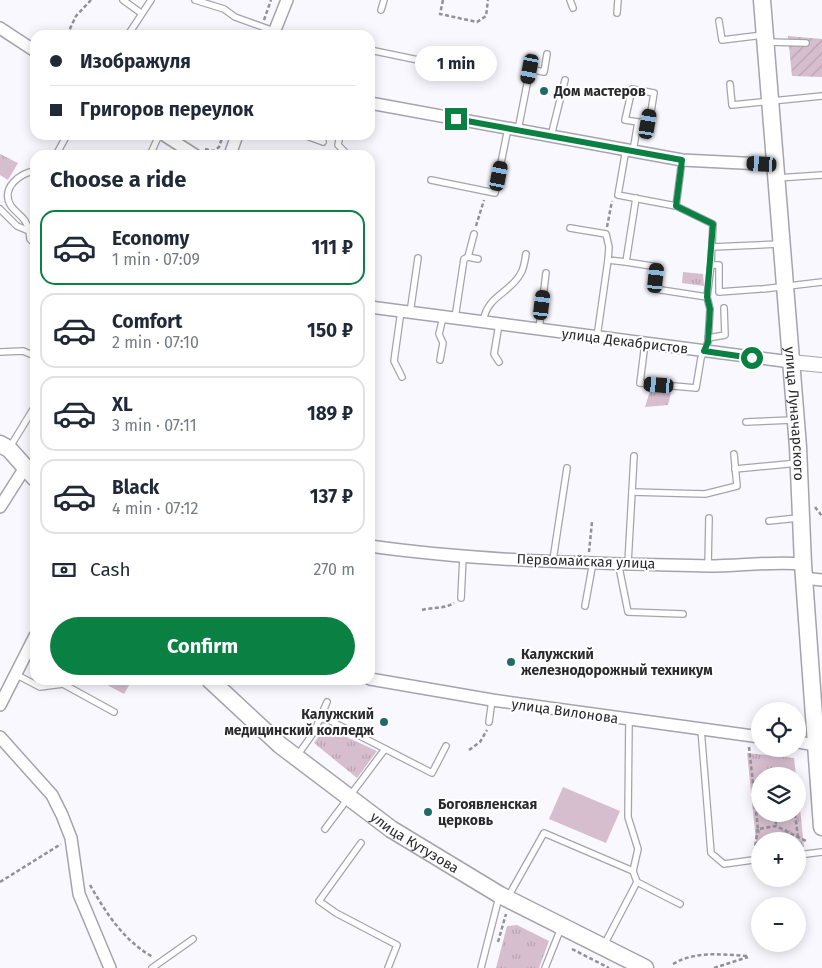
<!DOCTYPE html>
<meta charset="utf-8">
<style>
body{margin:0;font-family:"Fira Sans",sans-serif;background:#f6f6f7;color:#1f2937;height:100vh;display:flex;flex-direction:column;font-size:19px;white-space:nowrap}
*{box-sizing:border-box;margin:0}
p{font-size:16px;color:#747a83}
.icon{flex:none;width:28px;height:28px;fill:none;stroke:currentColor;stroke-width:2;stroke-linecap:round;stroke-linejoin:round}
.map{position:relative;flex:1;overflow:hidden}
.sheet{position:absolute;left:30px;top:150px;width:345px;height:535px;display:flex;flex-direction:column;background:#fff;border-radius:15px;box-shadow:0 2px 12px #0003}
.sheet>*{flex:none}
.guide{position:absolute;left:30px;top:30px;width:345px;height:110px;border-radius:15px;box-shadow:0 2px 12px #0003;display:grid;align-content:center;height:110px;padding:0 20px;background:#fff}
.buttons{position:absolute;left:751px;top:702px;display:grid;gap:10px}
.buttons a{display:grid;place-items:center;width:55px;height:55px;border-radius:50%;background:#fff;box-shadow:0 2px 12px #0003;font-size:25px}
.end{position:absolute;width:22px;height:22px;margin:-11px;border:6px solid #0b8043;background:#fff;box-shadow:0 0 0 2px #fff}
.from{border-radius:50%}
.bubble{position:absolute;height:35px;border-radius:18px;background:#fff;box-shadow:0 2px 12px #0003;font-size:16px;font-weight:700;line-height:35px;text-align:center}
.car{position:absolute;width:15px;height:30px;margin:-15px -8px;border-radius:6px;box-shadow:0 0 4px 1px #0007;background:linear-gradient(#222 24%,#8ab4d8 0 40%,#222 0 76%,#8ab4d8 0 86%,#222 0)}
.guide b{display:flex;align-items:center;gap:18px;height:48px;font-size:19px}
.guide b+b{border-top:1px solid #e0e1e3}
.guide i{width:12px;height:12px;background:#1f2937}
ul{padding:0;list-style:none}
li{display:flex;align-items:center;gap:15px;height:75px;margin:0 10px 8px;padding:0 10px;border:2px solid #e0e1e3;border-radius:15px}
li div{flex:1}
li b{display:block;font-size:19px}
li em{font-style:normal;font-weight:700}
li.current{border-color:#0b8043}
li>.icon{width:45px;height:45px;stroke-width:1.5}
h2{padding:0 20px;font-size:22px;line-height:60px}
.pay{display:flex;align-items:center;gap:12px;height:55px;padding:0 20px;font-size:19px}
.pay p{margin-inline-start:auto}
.action{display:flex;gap:10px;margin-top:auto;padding:10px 20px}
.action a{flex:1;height:58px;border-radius:30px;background:#0b8043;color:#fff;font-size:20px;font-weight:700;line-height:58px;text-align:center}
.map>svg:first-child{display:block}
</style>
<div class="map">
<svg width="822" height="968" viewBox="0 0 822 968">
<defs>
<pattern id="grass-tufts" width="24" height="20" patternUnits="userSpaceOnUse" patternTransform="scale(1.25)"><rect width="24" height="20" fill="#d6bece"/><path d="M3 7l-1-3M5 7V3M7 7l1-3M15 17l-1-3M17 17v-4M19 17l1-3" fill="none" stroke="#b8a3b1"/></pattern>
<pattern id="garden-furrows" width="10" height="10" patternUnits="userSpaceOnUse" patternTransform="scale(1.25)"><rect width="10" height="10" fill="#d6bece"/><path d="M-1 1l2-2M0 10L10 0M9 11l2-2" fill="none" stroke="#b8a3b1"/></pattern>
</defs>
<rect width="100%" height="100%" fill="#f9f8fe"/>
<!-- grass -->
<g fill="url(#grass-tufts)">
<path d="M0 154 18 163 8 180 0 175Z"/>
<path d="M683 272 703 274 704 286 682 283Z"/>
<path d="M650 391 671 393 668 405 645 407Z"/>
<path d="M98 680H132L124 694Z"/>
<path d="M325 727 377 751 357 778 314 743Z"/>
<path d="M747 753 794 758 796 776H760V814H798V788L804 847H798V841H760V850L757 851Z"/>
<path d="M517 925 549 941 539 968H496L507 926Z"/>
</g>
<!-- garden -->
<path fill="url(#garden-furrows)" d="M788 36 822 39V77L792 76Z"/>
<!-- pitch -->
<path fill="#d6bece" d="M563 787 620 811 606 843 549 819Z"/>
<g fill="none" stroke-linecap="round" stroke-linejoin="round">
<!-- service casing -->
<g stroke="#a5a3ad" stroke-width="8">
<g id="service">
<path d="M123 0 141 13"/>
<path d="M195 0 224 9 235 17 285 35"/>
<path d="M570 0 573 8"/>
<path d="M381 10 384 0"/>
<path d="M617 13 618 0"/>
<path d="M719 21 722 40 763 35"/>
<path d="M128 35 151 0"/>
<path d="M768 42 806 43"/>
<path d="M370 50 423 61"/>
<path d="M730 84 732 105 822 96"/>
<path d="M518 130 530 69 544 72 547 54"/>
<path d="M304 135 323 142"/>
<path d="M340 135 338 145 348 155"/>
<path d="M551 136 565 80"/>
<path d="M626 149 618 195 676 206 713 224 711 265"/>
<path d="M633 151 638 122 625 120 632 89 654 93 649 124 638 122"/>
<path d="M151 153 159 135"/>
<path d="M56 155 67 135"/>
<path d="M777 178 822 175"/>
<path d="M431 180 495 193 508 128"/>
<path d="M636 198 626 262 658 267 655 289 707 297 711 265H719V292L760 289"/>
<path d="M676 206 682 160"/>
<path d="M0 209 17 226 29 231 30 239 35 244"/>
<path d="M570 228 606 234 609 247 608 260 626 262"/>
<path d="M29 231C26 217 19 216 11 206 0 188 20 173 35 171"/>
<path d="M712 247 780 244"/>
<path d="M468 257 474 234"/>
<path d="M763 289 822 282"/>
<path d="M370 296 373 308"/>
<path d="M401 311 394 361 402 377"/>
<path d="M410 313 418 258"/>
<path d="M455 318 464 259 468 257 478 259"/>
<path d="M483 322C487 295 510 294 521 273 524 268 525 260 526 254"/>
<path d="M499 324 494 354 499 362"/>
<path d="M539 329 546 273"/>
<path d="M597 337 608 260"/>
<path d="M708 338 725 335 724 308"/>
<path d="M645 343 640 383 696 388 701 358 708 342 710 309 707 297"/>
<path d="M0 352 23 351 35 356"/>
<path d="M440 360 443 343 439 334 443 317"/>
<path d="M746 422 793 420"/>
<path d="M10 447 35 406"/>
<path d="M735 469 798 463"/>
<path d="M632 492 705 494 737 486 734 454"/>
<path d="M769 521 798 518"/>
<path d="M553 560 567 468"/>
<path d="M618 562 628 612 683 614"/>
<path d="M628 563 634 456"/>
<path d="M708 566 709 518"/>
<path d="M461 598 463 557"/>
<path d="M585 606 593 562"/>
<path d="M15 674 40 687 63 684 114 712"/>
<path d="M320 719 329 720 432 773 446 746"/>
<path d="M629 720 628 817 638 849 633 871 637 882"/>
<path d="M489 722 492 700"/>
<path d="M701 729 711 853 724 864 760 859"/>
<path d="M297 756 314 732 327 702"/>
<path d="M325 829 385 749"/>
<path d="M361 843 319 901 336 913 397 945 388 968"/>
<path d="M798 855 822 852"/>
<path d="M508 897 544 833 633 871"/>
<path d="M604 945 637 882 680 904"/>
<path d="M152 968 193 939"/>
<path d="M481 968 499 897"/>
<path d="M545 968 561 928"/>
</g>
</g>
<!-- minor casing -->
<g stroke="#a5a3ad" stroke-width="14">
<g id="minor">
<path d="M0 28 35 51"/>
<path d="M273 35 287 0"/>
<path d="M370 103 682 160 762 164 776 163"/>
<path d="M164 135 195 155"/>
<path d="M230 155 237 135"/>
<path d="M370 307 791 362"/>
<path d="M0 507 26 466"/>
<path d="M370 546C482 562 595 563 708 566 740 566 772 561 803 564"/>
<path d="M804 578 822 580"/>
<path d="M370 679 492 700 760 737"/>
<path d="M0 705 35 636"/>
<path d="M0 737 52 795 62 815 71 838 79 894 110 968"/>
<path d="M798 742 822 746"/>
</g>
</g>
<!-- tertiary casing -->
<g stroke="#a5a3ad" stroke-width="16">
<path id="tertiary" d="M791 362 822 365"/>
</g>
<!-- secondary casing -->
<g stroke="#a5a3ad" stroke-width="19">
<g id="secondary">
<path id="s1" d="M762 0 798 447 803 564 822 827"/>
<path d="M0 444 9 449 35 478"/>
<path id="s2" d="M210 680 280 745 391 829 500 895 645 968"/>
</g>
</g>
<!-- path -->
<g stroke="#929196" stroke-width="2.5" stroke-dasharray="4 2.5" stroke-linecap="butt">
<path d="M443 0 440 14 477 22 486 16 488 0"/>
<path d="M264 20 271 0"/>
<path d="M67 35 76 16 91 0"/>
<path d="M205 149 214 151 219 147 223 135"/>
<path d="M139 155 142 150"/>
<path d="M476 226 484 200"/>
<path d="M607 227 612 201"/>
<path d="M815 507 822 516"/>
<path d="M589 552 592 522"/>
<path d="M422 610C432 607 445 609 454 603"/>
<path d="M82 684 107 680"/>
<path d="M749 747 758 829 776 826 806 841"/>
<path d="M469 750 480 742 487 730"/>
<path d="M798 791H801"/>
<path d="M751 793H760"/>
<path d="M798 809 803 808"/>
<path d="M775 814 776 826"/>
<path d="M795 814 798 837"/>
<path d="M754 852 758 829"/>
<path d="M0 882 61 844"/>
<path d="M90 885C106 913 124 941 153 957"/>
<path d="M498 942 506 914"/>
<path d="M572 949 609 968"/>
<path d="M673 964C696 950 724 955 749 956"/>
<path d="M714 968 748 957"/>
</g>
<!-- service -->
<use href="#service" stroke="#fff" stroke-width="5.5"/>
<!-- minor -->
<use href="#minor" stroke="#fff" stroke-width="11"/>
<!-- tertiary -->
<use href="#tertiary" stroke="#fff" stroke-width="14"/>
<!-- secondary -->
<use href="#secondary" stroke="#fff" stroke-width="16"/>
</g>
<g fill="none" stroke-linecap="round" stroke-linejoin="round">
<!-- route -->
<path stroke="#0b8043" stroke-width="6" d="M456 119 682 160 676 206 713 224 707 297 710 309 708 342 704 351 752 358"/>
</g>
<!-- markers -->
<g fill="#1f6b6a" stroke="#fff" stroke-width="2">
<circle cx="544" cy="91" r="5"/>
<circle cx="511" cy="662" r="5"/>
<circle cx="384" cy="722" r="5"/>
<circle cx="428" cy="812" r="5"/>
</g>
<g text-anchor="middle" stroke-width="4" stroke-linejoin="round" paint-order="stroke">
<!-- poi labels -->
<g font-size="14" font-weight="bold" fill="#2a292d" stroke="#fff" text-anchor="start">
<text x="554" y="96">Дом мастеров</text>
<text x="521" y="659">Калужский<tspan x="521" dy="16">железнодорожный техникум</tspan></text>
<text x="374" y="719" text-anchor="end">Калужский<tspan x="374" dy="16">медицинский колледж</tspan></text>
<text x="438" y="809">Богоявленская<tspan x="438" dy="16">церковь</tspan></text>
</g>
<!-- street labels -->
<g font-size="14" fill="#2a292d" stroke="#fff">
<text transform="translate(625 341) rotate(7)" y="5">улица Декабристов</text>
<text dy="5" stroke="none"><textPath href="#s1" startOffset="415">улица Луначарского</textPath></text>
<text transform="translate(586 561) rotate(2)" y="5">Первомайская улица</text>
<text transform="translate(565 711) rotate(8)" y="5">улица Вилонова</text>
<text dy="5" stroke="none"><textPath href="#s2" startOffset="262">улица Кутузова</textPath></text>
</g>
</g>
</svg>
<div class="buttons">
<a><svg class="icon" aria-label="locate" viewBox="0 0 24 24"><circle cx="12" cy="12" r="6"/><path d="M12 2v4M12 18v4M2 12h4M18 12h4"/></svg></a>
<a><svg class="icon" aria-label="layers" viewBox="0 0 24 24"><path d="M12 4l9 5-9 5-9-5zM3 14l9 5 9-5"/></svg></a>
<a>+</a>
<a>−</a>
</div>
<i class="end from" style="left:752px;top:358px"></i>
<i class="end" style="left:456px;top:119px"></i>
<div class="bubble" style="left:415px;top:46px;width:82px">1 min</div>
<i class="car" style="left:530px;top:69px;rotate:191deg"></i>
<i class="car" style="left:648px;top:124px;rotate:10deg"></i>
<i class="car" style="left:762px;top:164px;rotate:273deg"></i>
<i class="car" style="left:499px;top:176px;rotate:11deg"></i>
<i class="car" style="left:656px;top:278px;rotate:6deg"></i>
<i class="car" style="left:542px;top:305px;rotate:7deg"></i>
<i class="car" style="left:659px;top:385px;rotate:275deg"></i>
<div class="guide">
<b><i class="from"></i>Изображуля</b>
<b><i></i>Григоров переулок</b>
</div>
<section class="sheet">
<h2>Choose a ride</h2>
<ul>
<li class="current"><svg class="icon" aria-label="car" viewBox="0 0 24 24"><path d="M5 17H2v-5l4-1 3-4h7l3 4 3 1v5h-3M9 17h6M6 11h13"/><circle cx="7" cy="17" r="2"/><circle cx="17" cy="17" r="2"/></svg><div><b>Economy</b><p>1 min · 07:09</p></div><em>111 ₽</em></li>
<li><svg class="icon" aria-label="car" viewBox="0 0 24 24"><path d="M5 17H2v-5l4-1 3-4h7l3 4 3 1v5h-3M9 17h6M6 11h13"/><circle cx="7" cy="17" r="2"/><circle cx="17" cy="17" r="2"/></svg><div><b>Comfort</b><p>2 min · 07:10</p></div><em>150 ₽</em></li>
<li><svg class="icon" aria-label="car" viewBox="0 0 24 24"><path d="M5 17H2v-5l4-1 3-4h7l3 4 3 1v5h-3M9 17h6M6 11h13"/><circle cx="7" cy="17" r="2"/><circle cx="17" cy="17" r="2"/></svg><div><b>XL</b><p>3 min · 07:11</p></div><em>189 ₽</em></li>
<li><svg class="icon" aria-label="car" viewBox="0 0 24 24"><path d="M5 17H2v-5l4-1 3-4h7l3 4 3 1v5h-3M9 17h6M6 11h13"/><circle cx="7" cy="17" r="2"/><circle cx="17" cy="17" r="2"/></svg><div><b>Black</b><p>4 min · 07:12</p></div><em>137 ₽</em></li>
</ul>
<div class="pay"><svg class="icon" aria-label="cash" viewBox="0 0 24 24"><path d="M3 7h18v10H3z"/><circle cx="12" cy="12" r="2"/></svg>Cash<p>270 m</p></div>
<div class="action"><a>Confirm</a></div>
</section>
</div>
